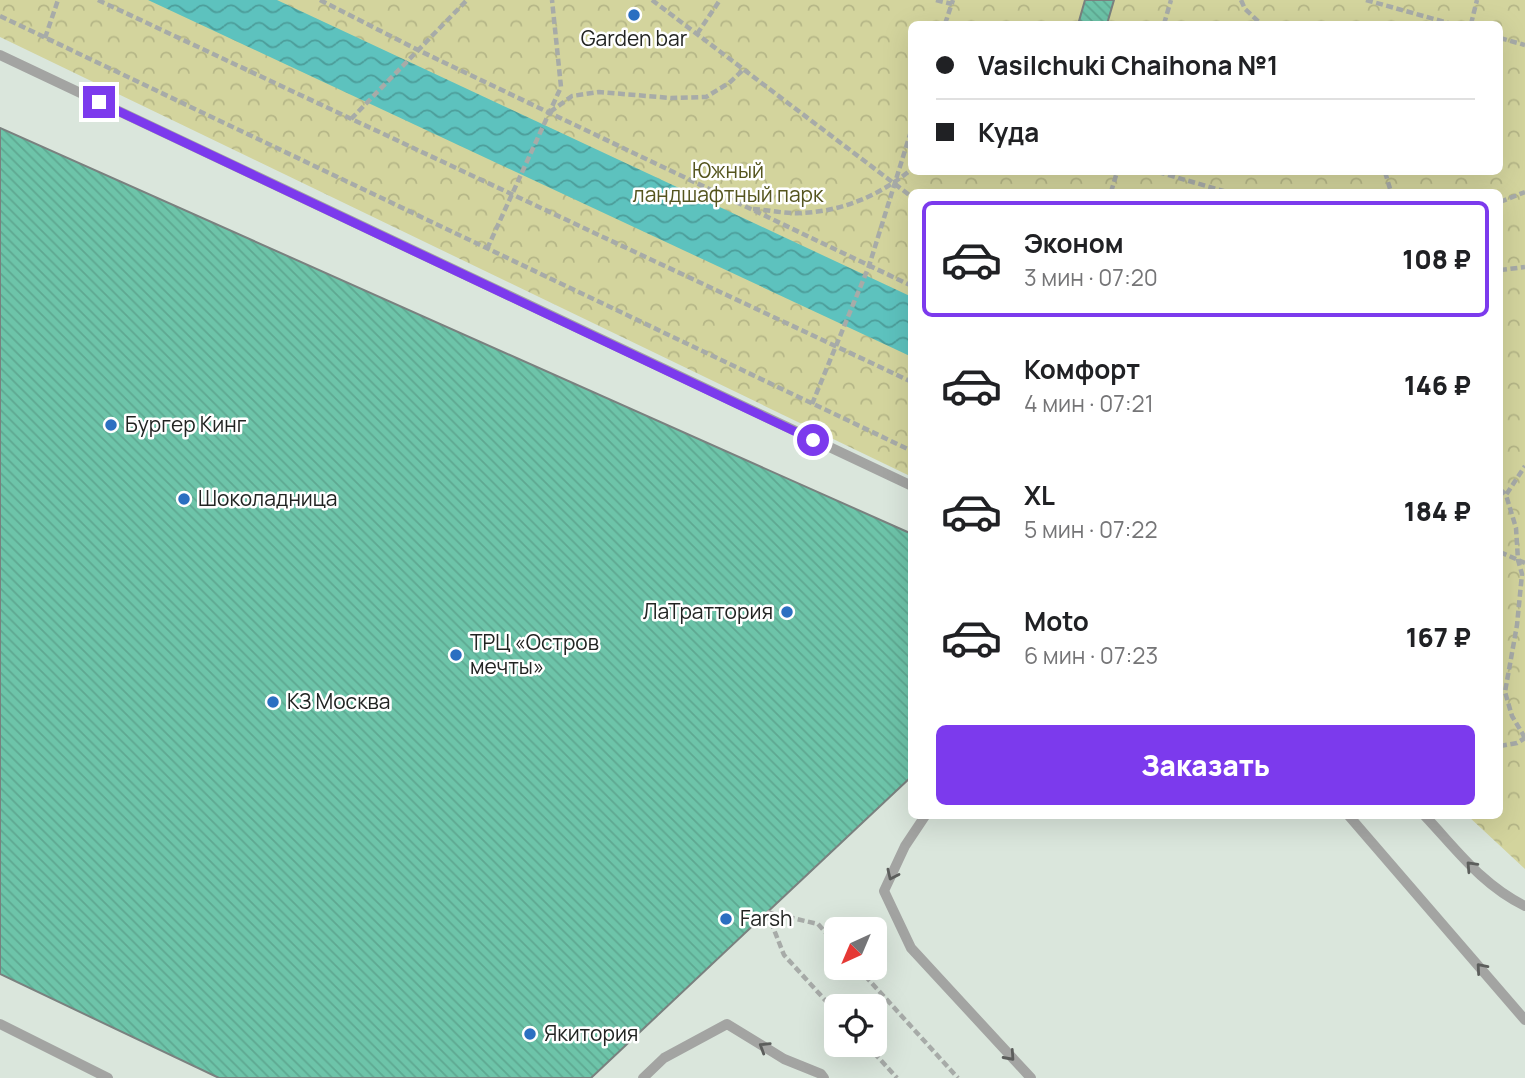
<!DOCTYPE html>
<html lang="ru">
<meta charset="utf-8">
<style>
body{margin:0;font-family:Manrope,sans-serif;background:#f2f2f2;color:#202124;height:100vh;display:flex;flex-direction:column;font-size:26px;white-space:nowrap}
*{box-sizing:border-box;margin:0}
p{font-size:23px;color:#757577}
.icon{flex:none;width:38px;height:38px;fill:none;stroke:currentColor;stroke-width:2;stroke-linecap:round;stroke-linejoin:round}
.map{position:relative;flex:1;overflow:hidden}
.sheet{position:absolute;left:908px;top:189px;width:595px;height:630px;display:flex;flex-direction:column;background:#fff;border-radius:10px;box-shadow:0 7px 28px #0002}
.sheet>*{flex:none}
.hud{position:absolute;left:908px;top:21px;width:595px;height:154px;border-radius:10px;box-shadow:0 7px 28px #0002;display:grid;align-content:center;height:154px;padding:0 28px;background:#fff}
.needle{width:46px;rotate:224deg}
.tools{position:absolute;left:824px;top:917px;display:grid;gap:14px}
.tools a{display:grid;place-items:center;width:63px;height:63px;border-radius:10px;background:#fff;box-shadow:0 7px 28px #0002;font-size:35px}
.end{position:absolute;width:32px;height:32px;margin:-16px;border:9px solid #7c3aed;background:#fff;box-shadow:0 0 0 4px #fff}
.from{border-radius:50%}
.hud b{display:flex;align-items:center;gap:24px;height:66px;font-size:26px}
.hud b+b{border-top:2px solid #e0e0e0}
.hud i{width:18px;height:18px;background:#202124}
ul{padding:12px 0 0;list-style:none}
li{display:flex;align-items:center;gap:21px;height:116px;margin:0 14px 10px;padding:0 14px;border:4px solid transparent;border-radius:10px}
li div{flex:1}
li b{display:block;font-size:26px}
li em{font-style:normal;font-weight:800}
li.selected{border-color:#7c3aed}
li>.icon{width:63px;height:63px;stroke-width:1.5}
.cta{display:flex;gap:14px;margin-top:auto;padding:14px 28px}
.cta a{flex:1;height:80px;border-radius:10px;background:#7c3aed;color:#fff;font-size:28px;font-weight:800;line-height:80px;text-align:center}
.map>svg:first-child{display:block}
</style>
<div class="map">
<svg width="1525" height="1078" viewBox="0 0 1525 1078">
<defs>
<pattern id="park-crowns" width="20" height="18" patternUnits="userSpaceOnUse" patternTransform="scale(1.75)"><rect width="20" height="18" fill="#d3d49d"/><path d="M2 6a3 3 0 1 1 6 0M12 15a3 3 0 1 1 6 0" fill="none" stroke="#b5b687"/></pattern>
<pattern id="water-waves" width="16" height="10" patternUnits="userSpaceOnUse" patternTransform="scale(1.75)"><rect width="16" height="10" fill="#5dc2be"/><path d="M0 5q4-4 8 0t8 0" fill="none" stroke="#4c9d9a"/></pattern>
<pattern id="building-back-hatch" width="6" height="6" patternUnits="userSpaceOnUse" patternTransform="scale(1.75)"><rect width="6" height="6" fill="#6dc4a9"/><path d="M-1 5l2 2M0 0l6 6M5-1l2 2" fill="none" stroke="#5ea891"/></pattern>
</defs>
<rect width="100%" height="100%" fill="#eaefeb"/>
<!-- built -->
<path fill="#dae6dc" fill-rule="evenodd" d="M0 0H1525V1078H0ZM912 24H1500V172H912ZM912 192H1500V816H912ZM836 929H875V968H836ZM836 1006H875V1045H836Z"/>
<!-- park -->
<path fill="url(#park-crowns)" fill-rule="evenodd" d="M0 0H1525V869L1468 816H1500V192H912V477L0 37ZM912 24H1500V172H912Z"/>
<!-- water -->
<path fill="url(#water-waves)" d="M148 0H277L912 297V357Z"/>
<!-- building -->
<g fill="url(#building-back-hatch)" stroke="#7a817f" stroke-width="2">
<path d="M1085 0H1114L1107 24H1089L1079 21Z"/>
<path d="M0 128 912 534V776L591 1078H219L0 974Z"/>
</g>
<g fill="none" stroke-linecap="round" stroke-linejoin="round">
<!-- path -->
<g stroke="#a7aba8" stroke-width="4.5" stroke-dasharray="7 3.5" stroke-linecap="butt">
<path d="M98 0 912 382"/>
<path d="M320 0 418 50 912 286"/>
<path d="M652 0 912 197"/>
<path d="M936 0 952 4"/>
<path d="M1241 0 1245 9 1261 24"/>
<path d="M1366 0 1452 24"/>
<path d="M0 16 912 451"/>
<path d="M945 24 953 0"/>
<path d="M1164 24 1171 0"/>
<path d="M1471 24 1477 0"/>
<path d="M697 34 720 0"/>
<path d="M45 38 58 0"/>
<path d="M1500 38 1525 45"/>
<path d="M550 112 572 96 599 92 671 98 706 97 729 83 743 70"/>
<path d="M351 119 467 0"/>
<path d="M1158 172 1227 192"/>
<path d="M1385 172 1391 192"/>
<path d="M1111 192 1117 172"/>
<path d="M1500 202 1525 192"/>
<path d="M753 209C769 210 786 214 802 213 844 211 880 195 912 169"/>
<path d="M487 249 561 87 552 0"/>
<path d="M1500 270 1525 267"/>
<path d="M812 404 869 266 912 128"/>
<path d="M1500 489 1506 495"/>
<path d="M1500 552 1525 563"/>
<path d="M1525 738 1512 716 1505 692 1517 625 1522 574 1518 560 1516 528 1506 495 1525 466"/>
<path d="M1500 746 1517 743 1525 738"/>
<path d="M767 912 784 955 836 1012"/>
<path d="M767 912 818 924 836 944"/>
<path d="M858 968 958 1078"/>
<path d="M867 1045 897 1078"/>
</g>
<!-- service -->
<g stroke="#a3a4a2" stroke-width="10">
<path d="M0 55 912 486"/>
<path d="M925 816 905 846 884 891 911 948 1031 1078"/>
<path d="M1349 816 1525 1020"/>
<path d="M1425 816C1457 850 1482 885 1525 906"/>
<path d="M0 1024 108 1078"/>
<path d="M643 1078 664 1058 727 1024 784 1059 821 1074 824 1078"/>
</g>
</g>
<!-- one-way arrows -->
<defs><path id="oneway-chevron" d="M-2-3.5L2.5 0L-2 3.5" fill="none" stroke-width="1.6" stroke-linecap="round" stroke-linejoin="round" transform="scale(1.75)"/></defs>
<g stroke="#5c5e5c">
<use href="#oneway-chevron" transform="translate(1471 866) rotate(-133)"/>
<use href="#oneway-chevron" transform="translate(892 875) rotate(115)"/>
<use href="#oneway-chevron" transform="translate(1481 968) rotate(-131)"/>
<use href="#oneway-chevron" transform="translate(764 1047) rotate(-148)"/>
<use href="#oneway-chevron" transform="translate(1010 1056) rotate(48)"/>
</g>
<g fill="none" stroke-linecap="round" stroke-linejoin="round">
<!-- route -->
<path stroke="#7c3aed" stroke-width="9" d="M99 102 813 440"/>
</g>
<!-- markers -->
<g fill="#2b6fc1" stroke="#fff" stroke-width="2.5">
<circle cx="634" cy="15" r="7"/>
<circle cx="111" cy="425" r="7"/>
<circle cx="184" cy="499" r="7"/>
<circle cx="787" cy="612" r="7"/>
<circle cx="456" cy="655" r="7"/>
<circle cx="273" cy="702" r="7"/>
<circle cx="726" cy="919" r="7"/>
<circle cx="530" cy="1034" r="7"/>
</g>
<g text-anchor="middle" stroke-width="5" stroke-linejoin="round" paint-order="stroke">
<!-- poi labels -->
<g font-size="21" fill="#222422" stroke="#fff" text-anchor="start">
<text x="634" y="46" text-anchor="middle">Garden bar</text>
<text x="125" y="432">Бургер Кинг</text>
<text x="198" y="506">Шоколадница</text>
<text x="773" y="619" text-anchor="end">ЛаТраттория</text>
<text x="470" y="650">ТРЦ «Остров<tspan x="470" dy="24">мечты»</tspan></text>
<text x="287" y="709">КЗ Москва</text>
<text x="740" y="926">Farsh</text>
<text x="544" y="1041">Якитория</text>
</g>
<!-- park labels -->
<g font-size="21" fill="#55551f" stroke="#fff">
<text x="728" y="178">Южный<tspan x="728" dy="24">ландшафтный парк</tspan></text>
</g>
</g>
</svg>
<div class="tools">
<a><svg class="needle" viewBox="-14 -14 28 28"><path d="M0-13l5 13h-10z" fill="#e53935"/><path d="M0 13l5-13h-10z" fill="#757577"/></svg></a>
<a><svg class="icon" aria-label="locate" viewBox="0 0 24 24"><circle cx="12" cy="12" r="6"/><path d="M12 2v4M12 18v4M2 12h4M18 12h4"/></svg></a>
</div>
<i class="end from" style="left:813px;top:440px"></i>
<i class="end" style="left:99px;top:102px"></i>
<div class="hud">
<b><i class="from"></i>Vasilchuki Chaihona №1</b>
<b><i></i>Куда</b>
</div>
<section class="sheet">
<ul>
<li class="selected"><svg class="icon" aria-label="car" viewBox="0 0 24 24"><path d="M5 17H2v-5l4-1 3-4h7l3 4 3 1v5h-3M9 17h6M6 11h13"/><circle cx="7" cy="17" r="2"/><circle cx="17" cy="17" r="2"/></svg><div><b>Эконом</b><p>3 мин · 07:20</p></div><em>108 ₽</em></li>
<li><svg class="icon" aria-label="car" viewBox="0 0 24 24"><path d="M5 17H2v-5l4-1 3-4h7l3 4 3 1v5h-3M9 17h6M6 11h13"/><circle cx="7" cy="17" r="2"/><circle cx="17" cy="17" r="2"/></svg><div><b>Комфорт</b><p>4 мин · 07:21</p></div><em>146 ₽</em></li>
<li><svg class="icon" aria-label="car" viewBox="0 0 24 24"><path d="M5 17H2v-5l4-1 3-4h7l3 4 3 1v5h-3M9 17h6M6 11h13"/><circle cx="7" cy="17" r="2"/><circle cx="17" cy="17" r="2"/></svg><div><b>XL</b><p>5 мин · 07:22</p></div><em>184 ₽</em></li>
<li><svg class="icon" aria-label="car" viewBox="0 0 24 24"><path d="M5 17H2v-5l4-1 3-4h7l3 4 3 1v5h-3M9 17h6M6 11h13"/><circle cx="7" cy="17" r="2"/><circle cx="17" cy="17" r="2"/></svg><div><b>Moto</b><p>6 мин · 07:23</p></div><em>167 ₽</em></li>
</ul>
<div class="cta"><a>Заказать</a></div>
</section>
</div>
